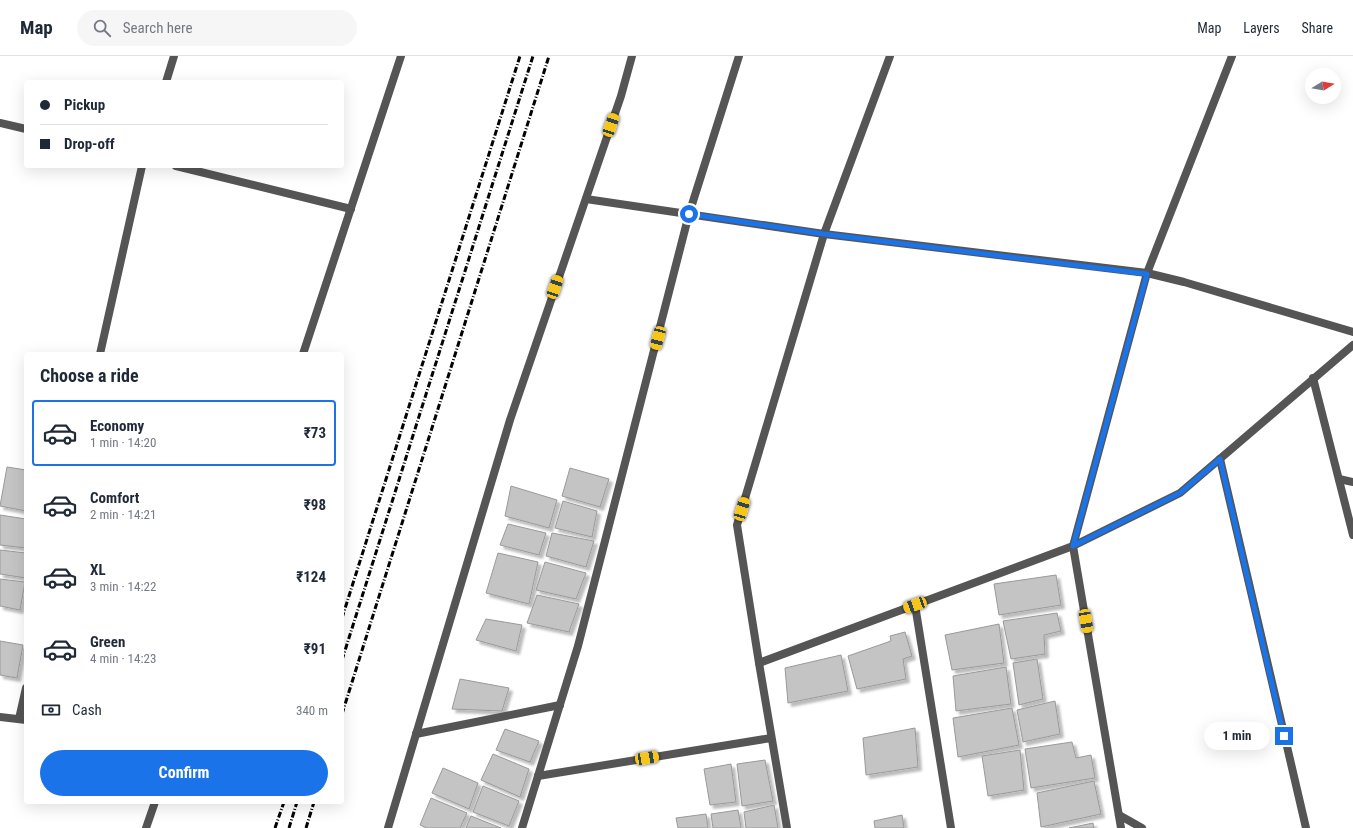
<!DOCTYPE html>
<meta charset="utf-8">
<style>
body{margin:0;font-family:"Roboto Condensed",sans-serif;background:#f6f6f7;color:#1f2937;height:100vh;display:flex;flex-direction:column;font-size:15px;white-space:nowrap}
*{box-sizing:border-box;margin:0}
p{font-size:13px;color:#747a83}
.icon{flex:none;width:22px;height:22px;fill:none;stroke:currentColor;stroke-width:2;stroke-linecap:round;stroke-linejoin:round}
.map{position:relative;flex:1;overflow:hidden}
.drawer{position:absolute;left:24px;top:296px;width:320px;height:452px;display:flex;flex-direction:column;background:#fff;border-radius:4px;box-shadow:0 4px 16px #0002}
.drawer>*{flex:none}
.hud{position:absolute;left:24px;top:24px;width:320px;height:88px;border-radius:4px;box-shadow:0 4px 16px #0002;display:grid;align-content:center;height:88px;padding:0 16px;background:#fff}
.needle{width:26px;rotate:79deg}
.fabs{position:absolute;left:1305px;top:12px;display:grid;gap:8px}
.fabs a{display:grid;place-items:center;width:36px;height:36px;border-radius:50%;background:#fff;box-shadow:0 4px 16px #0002;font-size:20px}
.end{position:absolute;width:18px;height:18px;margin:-9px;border:5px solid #1a73e8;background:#fff;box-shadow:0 0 0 2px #fff}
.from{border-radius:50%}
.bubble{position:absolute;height:28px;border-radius:14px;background:#fff;box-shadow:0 4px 16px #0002;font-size:13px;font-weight:700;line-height:28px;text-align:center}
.car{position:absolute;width:12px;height:24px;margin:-12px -6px;border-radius:5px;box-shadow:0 0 3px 1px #0007;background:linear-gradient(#f5c518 24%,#345 0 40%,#f5c518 0 76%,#345 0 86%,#f5c518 0)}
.hud b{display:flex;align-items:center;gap:14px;height:38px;font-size:15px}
.hud b+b{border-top:1px solid #e0e1e3}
.hud i{width:10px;height:10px;background:#1f2937}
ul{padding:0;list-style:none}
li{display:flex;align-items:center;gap:12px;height:66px;margin:0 8px 6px;padding:0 8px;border:2px solid transparent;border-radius:4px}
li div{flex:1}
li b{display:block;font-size:15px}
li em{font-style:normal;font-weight:700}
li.active{border-color:#1a73e8}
li>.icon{width:36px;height:36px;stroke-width:1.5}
h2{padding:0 16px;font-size:18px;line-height:48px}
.pay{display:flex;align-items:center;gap:10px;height:44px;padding:0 16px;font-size:15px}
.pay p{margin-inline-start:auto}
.cta{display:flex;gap:8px;margin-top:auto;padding:8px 16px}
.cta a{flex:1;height:46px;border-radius:24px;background:#1a73e8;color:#fff;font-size:16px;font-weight:700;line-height:46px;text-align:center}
header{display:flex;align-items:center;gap:24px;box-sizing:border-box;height:56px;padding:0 20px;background:#fff;border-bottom:1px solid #e0e1e3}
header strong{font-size:19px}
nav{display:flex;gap:22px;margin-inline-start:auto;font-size:14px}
.search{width:280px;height:36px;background:#f6f6f7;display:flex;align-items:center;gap:10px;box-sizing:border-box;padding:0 14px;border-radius:22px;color:#747a83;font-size:15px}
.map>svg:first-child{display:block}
</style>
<header>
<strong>Map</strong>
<div class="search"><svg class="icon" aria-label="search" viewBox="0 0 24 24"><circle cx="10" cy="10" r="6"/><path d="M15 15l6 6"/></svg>Search here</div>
<nav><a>Map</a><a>Layers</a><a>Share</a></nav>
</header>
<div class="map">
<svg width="1353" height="772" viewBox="0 0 1353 772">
<defs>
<filter id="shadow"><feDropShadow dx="3.5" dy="3.5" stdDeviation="1" flood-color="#0004"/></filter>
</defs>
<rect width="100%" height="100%" fill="#fff"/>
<!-- building -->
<g fill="#c4c4c4" stroke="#999" filter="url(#shadow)">
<path d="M7 411 26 414V455L0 450Z"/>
<path d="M570 412 609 423 600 451 562 440Z"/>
<path d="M511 430 557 444 549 472 505 460Z"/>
<path d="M563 445 597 455 592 481 555 472Z"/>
<path d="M0 459 26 463V492L0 489Z"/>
<path d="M508 468 546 477 539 499 500 489Z"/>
<path d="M552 477 594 485 586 511 546 500Z"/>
<path d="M0 494 26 497V522L0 518Z"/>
<path d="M498 497 538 506 529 548 486 537Z"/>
<path d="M545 506 586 517 576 543 536 534Z"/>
<path d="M1056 519 1061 549 999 559 994 528Z"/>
<path d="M0 523 25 526 20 554 0 550Z"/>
<path d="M537 539 579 548 569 576 527 567Z"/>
<path d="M1057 557 1061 575 1044 579 1045 598 1011 603 1003 565Z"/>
<path d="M486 563 522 569 516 595 476 584Z"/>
<path d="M999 568 1004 607 952 614 945 579Z"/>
<path d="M905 576 912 600 903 603 906 623 857 633 848 600 891 585 890 580Z"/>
<path d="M0 585 23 589 17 622 0 619Z"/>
<path d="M841 599 848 635 788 647 785 612Z"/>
<path d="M1037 603 1043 643 1019 649 1013 607Z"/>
<path d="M1006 611 1011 648 956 655 953 620Z"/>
<path d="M460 623 509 632 502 655 452 653Z"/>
<path d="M1055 645 1060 678 1023 686 1017 654Z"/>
<path d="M1012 652 1019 689 958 701 953 662Z"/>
<path d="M915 672 918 711 866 719 863 682Z"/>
<path d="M505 673 539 685 530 706 496 694Z"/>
<path d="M1072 686 1076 702 1091 699 1095 722 1031 732 1025 693Z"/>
<path d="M1020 694 1024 734 988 740 982 700Z"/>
<path d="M493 698 529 713 520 741 481 724Z"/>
<path d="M765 704 773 745 742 750 737 708Z"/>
<path d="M731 708 736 746 710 749 704 713Z"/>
<path d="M443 712 478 727 469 753 432 737Z"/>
<path d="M1094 725 1101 758 1041 771 1037 737Z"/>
<path d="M483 730 519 745 509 770 473 756Z"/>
<path d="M431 742 467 757 460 772H427L420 769Z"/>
<path d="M774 749 778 772H746L744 756Z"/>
<path d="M738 754 741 772H713L711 758Z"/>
<path d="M706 758 708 772H678L676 762Z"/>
<path d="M902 759 904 772H875L874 765Z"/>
<path d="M471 760 501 772H466Z"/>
<path d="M1093 767 1094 772H1069Z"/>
</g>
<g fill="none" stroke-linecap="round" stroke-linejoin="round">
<!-- minor -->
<g stroke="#555" stroke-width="8">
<path d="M890 0 824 178 737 469 759 607 1073 490 1147 217 1232 0"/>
<path d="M166 26 174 0"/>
<path d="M0 67 26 73"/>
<path d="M176 110 351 153"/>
<path d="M586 143 824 178 1147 217 1184 226 1353 276"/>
<path d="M100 298 142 110"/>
<path d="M303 298 401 0"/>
<path d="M1313 322 1353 479"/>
<path d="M1220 403 1306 772"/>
<path d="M1339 423 1353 426"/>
<path d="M915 549 951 772"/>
<path d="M759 607 787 772"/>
<path d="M0 661 26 664"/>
<path d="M19 663 26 632"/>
<path d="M416 678 560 649"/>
<path d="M538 720 771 682"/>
<path d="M1119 759 1142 772"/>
<path d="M146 772 155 746"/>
<path d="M388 772 510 364 621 40 632 0"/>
<path d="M522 772 578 590 689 158 739 0"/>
<path d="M1121 772 1073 490 1180 437 1353 289"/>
</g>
<!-- rail -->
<g stroke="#000" stroke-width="3" stroke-dasharray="6 2 1 2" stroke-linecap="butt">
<path d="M342 562 520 0"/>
<path d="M342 604 533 0"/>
<path d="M342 658 549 0"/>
<path d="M275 772 284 746"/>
<path d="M289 772 297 746"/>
<path d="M306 772 314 746"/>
</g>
</g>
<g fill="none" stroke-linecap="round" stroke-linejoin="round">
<!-- route -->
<path stroke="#1a73e8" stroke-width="5" d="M689 158 824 178 1147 218 1073 490 1180 437 1220 403 1284 680"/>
</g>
</svg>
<div class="fabs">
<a><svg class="needle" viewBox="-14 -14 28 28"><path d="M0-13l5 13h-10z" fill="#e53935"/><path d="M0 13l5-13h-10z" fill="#747a83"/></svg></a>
</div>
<i class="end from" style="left:689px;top:158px"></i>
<i class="end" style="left:1284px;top:680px"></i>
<div class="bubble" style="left:1204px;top:666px;width:66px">1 min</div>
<i class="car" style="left:611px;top:69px;rotate:19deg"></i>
<i class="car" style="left:555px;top:231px;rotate:19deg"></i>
<i class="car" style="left:658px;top:282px;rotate:195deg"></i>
<i class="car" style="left:742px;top:453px;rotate:17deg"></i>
<i class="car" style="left:915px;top:549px;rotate:250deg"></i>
<i class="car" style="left:1086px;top:565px;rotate:170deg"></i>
<i class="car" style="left:647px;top:702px;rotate:80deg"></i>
<div class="hud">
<b><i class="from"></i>Pickup</b>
<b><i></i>Drop-off</b>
</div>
<section class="drawer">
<h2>Choose a ride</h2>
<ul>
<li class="active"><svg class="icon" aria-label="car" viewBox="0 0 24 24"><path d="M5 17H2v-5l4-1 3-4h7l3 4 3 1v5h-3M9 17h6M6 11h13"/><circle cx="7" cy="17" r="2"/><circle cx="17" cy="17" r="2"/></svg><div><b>Economy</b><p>1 min · 14:20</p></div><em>₹73</em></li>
<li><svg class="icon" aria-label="car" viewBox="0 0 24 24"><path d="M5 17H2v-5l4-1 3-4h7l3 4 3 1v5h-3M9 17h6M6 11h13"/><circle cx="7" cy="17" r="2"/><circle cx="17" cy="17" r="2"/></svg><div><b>Comfort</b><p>2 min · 14:21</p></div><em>₹98</em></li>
<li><svg class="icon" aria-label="car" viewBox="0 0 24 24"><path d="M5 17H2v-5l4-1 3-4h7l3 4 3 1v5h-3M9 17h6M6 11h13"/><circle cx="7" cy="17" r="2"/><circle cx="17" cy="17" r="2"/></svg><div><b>XL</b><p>3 min · 14:22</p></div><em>₹124</em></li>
<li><svg class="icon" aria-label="car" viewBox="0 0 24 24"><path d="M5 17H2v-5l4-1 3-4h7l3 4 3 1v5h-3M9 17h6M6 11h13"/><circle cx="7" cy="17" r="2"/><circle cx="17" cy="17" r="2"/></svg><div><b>Green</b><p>4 min · 14:23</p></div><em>₹91</em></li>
</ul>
<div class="pay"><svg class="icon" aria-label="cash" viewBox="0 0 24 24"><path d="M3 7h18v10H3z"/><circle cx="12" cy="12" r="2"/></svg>Cash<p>340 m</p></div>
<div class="cta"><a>Confirm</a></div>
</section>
</div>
